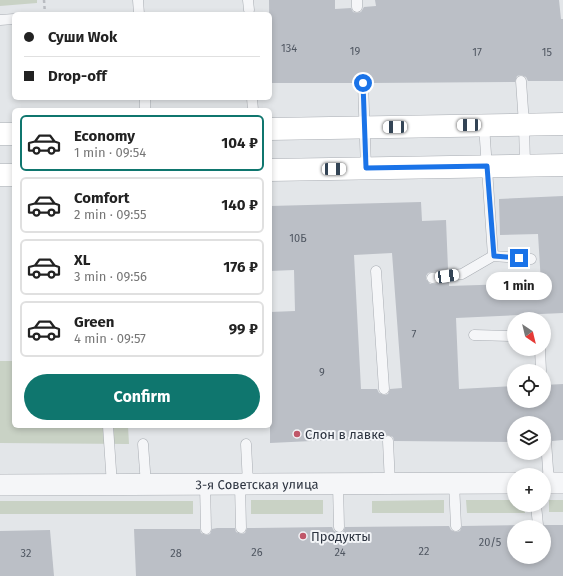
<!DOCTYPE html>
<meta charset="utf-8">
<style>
body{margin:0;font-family:"Fira Sans",sans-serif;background:#f2f2f2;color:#222;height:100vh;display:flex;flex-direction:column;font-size:15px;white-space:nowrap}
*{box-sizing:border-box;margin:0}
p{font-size:13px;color:#767676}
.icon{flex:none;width:22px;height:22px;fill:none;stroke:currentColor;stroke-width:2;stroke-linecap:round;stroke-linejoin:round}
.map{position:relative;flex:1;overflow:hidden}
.panel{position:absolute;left:12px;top:108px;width:260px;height:320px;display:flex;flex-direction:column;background:#fff;border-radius:6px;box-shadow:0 2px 6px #0003}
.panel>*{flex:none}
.guide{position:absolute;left:12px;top:12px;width:260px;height:88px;border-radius:6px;box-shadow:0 2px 6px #0003;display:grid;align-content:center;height:88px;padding:0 12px;background:#fff}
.needle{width:26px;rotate:145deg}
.controls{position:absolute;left:507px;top:312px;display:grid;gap:8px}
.controls a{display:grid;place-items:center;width:44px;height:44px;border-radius:50%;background:#fff;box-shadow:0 2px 6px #0003;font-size:20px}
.end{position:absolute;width:18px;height:18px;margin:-9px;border:5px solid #1a73e8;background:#fff;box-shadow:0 0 0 2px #fff}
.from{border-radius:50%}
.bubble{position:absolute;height:28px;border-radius:14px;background:#fff;box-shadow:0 2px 6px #0003;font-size:13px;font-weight:700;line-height:28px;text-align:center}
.car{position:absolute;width:12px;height:24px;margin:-12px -6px;border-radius:5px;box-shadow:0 0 3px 1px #0007;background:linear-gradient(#fff 24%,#345 0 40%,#fff 0 76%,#345 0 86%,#fff 0)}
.guide b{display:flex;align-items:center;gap:14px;height:38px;font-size:15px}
.guide b+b{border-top:1px solid #e0e0e0}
.guide i{width:10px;height:10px;background:#222}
ul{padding:7px 0 0;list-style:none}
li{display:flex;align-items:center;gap:12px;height:56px;margin:0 8px 6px;padding:0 4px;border:2px solid #e0e0e0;border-radius:6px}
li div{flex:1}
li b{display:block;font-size:15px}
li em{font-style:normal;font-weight:700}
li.current{border-color:#0f766e}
li>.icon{width:36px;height:36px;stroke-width:1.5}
.cta{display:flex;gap:8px;margin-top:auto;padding:8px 12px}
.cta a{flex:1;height:46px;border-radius:24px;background:#0f766e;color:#fff;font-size:16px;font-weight:700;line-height:46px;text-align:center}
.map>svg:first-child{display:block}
</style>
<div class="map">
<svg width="563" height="576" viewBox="0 0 563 576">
<rect width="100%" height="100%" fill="#e3e6e9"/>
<!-- green -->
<g fill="#c9d2c5">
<path d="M0 0H37V3L0 6Z"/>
<path d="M0 361H14V426H128L129 444 0 443Z"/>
<rect x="251" y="500" width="72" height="14"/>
<path d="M444 500V513H372V501Z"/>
<path d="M466 500H514V505H525V513H467Z"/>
<rect x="549" y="500" width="14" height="12"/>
<rect x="0" y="501" width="193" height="13"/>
</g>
<!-- building -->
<g fill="#bbbfc6" fill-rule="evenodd">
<path d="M269 0H335V9L351 8 353 12 357 13 361 12 364 7 376 6 375 0H559L561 19H563V81H528L526 77 521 75 517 76 515 82 369 83 368 79 363 77 359 78 357 83H270Z"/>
<path d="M563 196V313L456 318 459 389 514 386V401H544V385L563 384V440L552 441 549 435H544V423H514V442L394 441 393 437 388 435 384 436 382 441 333 440 270 443V312L295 311 294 270 270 271V206L421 202 422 221 446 220 448 269 428 273 426 276V279L430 284 449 282V286L541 283 538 234 500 235 499 199ZM392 253 402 388 390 389 388 394 384 395 379 393 377 389H361L354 255Z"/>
<path d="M531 525 532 527H514V557H544V525H563V576H136L134 529H200L201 533 206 535 210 534 212 529 217 528H235L236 532 241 534 245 533 247 528 332 527 334 531 339 533 343 532 345 527 449 526 451 530 456 532 460 531 462 526Z"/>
<path d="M50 530 54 576H0V531Z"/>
</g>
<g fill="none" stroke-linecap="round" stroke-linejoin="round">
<!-- lane casing -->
<g stroke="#a9adb3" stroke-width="11">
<g id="lane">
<path d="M138 0 139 14"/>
<path d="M248 0 249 10"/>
<path d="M357 0V7"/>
<path d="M0 20 14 19"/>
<path d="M521 81 524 124 525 165"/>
<path d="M363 83 366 168"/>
<path d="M145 98V110"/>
<path d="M252 98 253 110"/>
<path d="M484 125 493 256"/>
<path d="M376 271 384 389"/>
<path d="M432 278 462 274 493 256 531 259"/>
<path d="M474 335 514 336"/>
<path d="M540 349 541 371"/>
<path d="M108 426 112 485"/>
<path d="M388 441 390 484"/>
<path d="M546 441 549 483"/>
<path d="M143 444 146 485"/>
<path d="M246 444 248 484"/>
<path d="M454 483 456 526"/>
<path d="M205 484 206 529"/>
<path d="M240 484 241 528"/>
<path d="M338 484 339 527"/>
<path d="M536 505 538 525"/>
</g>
</g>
<!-- street casing -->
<g stroke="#a9adb3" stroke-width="22">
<g id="street">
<path d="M544 483H563"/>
<path id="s1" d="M0 485 514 483"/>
</g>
</g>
<!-- secondary casing -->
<g stroke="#a9adb3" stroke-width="23">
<g id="secondary">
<path d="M270 129 563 124"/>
<path d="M0 134H14"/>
<path d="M270 170 563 165"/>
<path d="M0 175H14"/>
</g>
</g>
<!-- path -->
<path stroke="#b9bcc1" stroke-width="2.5" stroke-dasharray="3 3" stroke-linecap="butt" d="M44 0 45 14"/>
<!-- lane -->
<use href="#lane" stroke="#f5f6f8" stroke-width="10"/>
<!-- street -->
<use href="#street" stroke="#f5f6f8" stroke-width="21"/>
<!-- secondary -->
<use href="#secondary" stroke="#fff" stroke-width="22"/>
</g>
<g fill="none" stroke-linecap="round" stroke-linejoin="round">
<!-- route -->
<path stroke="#1a73e8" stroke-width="5" d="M363 83 366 168 487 166 494 256 519 258"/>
</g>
<!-- markers -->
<g fill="#c05769" stroke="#f2f4f7" stroke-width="1.5">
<circle cx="297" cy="434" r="4"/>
<circle cx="303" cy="536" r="4"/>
</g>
<g text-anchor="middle" stroke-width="4" stroke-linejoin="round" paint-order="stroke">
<!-- number labels -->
<g font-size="11" fill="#505762">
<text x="289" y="52">134</text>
<text x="355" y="55">19</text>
<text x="477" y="56">17</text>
<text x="547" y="56">15</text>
<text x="298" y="242">10Б</text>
<text x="414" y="338">7</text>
<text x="322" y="376">9</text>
<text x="490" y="546">20/5</text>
<text x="424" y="555">22</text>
<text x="257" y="556">26</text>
<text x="340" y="556">24</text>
<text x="26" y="557">32</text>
<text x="176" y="557">28</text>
</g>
<!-- poi labels -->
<g font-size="13" fill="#2d3440" stroke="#f2f4f7" text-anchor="start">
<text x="305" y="439">Слон в лавке</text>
<text x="311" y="541">Продукты</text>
</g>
<!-- street labels -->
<g font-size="13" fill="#2d3440" stroke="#f2f4f7">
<text dy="5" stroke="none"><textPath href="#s1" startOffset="257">3-я Советская улица</textPath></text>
</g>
</g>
</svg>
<div class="controls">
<a><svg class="needle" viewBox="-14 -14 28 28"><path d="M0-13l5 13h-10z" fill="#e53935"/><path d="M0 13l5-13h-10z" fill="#767676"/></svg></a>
<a><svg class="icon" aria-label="locate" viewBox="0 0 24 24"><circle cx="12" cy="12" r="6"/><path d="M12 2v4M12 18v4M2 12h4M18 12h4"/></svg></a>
<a><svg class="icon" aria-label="layers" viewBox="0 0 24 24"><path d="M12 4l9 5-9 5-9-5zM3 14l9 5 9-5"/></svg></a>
<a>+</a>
<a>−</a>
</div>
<i class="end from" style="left:363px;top:83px"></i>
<i class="end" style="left:519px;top:258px"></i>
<div class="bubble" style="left:486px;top:272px;width:66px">1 min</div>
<i class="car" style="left:469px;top:125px;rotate:269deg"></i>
<i class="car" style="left:395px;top:127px;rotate:269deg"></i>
<i class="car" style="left:334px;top:169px;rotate:89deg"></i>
<i class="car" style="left:447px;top:276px;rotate:82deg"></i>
<div class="guide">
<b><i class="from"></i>Суши Wok</b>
<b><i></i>Drop-off</b>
</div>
<section class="panel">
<ul>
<li class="current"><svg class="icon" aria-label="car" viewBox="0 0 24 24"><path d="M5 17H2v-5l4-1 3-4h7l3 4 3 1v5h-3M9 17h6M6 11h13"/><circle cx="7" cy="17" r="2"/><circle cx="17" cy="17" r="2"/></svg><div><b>Economy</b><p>1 min · 09:54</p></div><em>104 ₽</em></li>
<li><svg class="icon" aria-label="car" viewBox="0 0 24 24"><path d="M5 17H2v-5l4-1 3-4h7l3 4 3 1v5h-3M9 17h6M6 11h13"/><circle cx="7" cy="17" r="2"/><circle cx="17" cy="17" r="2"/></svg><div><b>Comfort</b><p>2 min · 09:55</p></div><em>140 ₽</em></li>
<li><svg class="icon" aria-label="car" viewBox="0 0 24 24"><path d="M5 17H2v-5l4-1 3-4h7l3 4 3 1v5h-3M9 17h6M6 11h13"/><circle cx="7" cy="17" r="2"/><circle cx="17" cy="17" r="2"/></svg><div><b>XL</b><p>3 min · 09:56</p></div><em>176 ₽</em></li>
<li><svg class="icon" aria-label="car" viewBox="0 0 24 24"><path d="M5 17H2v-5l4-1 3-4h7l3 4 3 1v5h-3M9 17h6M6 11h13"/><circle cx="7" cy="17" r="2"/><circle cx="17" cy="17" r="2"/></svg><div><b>Green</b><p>4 min · 09:57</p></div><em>99 ₽</em></li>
</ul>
<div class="cta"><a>Confirm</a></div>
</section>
</div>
